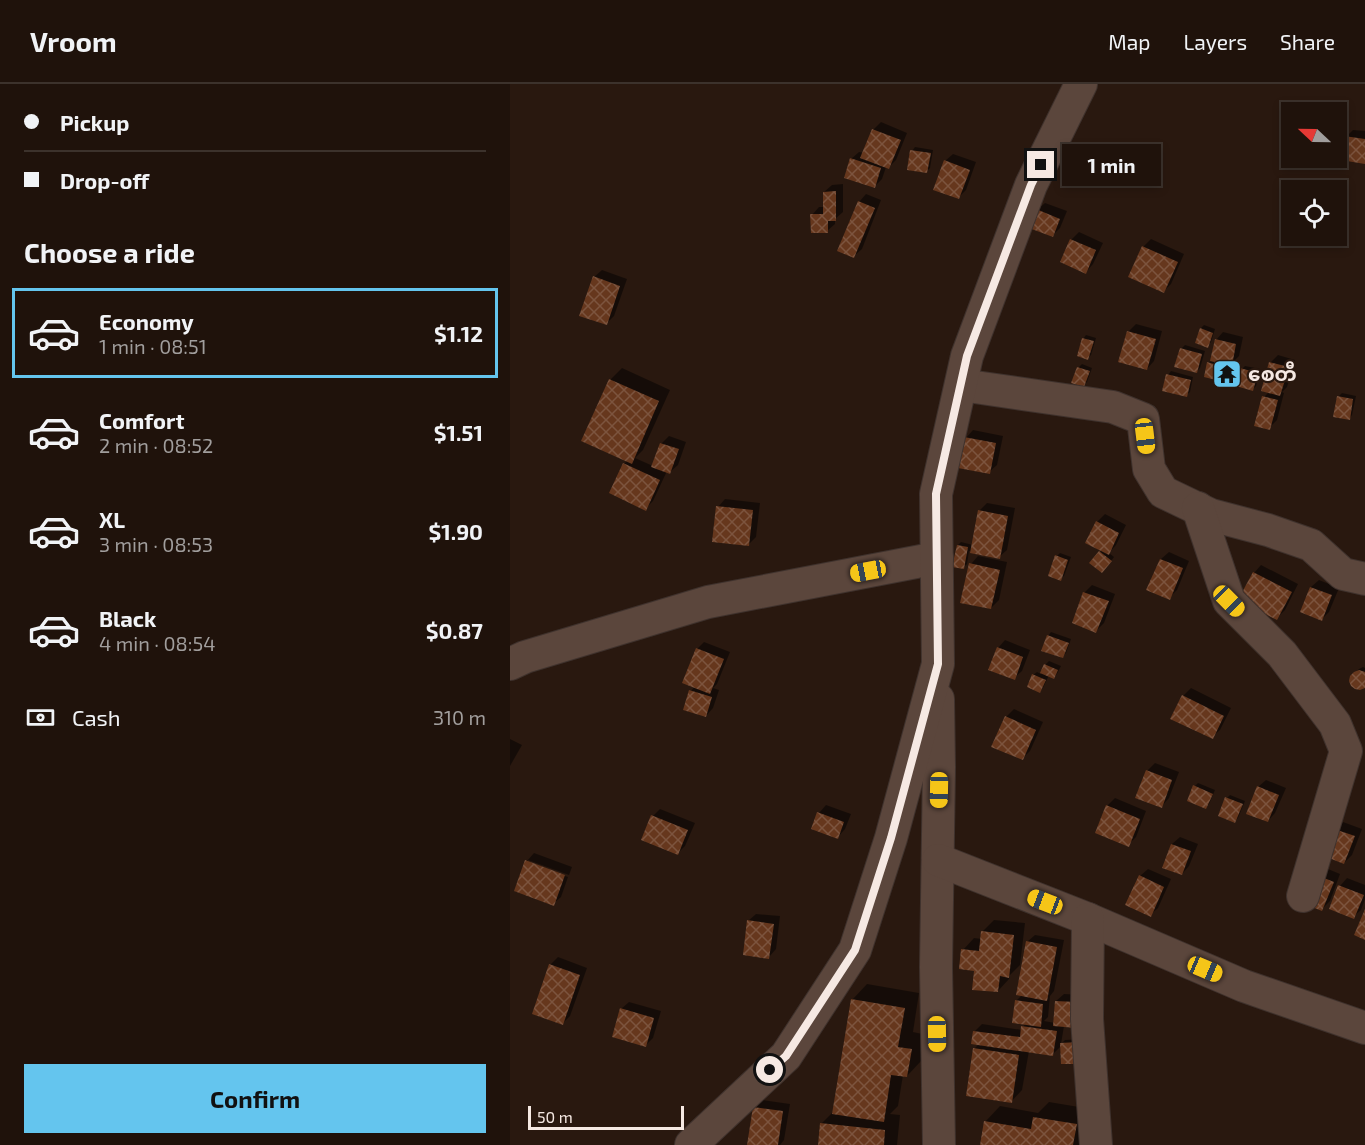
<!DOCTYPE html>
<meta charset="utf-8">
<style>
body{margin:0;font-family:"Exo 2","Noto Sans Myanmar",sans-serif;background:#271b14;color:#f1f3f6;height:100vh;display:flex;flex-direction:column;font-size:22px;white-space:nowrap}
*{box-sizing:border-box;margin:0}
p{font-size:20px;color:#a19e9d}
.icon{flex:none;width:33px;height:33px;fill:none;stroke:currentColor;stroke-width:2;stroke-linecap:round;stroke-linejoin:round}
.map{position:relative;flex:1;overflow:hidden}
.drawer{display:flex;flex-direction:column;background:#1f120b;width:510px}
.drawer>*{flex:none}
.top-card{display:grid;align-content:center;height:132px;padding:0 24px;background:#1f120b}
.needle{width:39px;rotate:292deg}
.controls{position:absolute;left:771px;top:18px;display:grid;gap:12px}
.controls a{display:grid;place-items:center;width:66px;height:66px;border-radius:0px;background:#1f120b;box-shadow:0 3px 9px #0003,0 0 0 2px #3c322c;font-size:30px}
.scale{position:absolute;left:18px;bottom:15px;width:156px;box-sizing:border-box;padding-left:6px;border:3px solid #f6e9e3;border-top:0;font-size:16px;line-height:21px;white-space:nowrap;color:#f6e9e3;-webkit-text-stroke:4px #29180f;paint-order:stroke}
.end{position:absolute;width:27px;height:27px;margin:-14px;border:8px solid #f6e9e3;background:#111;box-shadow:0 0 0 3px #111}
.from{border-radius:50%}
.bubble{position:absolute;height:42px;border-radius:0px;background:#1f120b;box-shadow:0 3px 9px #0003,0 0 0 2px #3c322c;font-size:20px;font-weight:700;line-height:42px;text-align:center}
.car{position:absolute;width:18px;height:36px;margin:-18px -9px;border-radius:8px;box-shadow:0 0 4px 2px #0007;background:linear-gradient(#f5c518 24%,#345 0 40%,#f5c518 0 76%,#345 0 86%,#f5c518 0)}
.top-card b{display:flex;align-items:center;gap:21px;height:57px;font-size:22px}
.top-card b+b{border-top:2px solid #3c322c}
.top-card i{width:15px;height:15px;background:#f1f3f6}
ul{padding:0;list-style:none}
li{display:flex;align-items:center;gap:18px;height:90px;margin:0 12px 9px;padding:0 12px;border:3px solid transparent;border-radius:0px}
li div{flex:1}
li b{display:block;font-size:22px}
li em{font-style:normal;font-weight:700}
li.current{border-color:#64c5ee}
li>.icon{width:54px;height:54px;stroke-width:1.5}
h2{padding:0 24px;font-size:27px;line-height:72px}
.pay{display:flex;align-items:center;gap:15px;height:66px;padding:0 24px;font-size:22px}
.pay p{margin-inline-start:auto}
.action{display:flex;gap:12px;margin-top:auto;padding:12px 24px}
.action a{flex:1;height:69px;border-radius:0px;background:#64c5ee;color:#111;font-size:24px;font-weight:700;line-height:69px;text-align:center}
header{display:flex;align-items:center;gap:36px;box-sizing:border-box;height:84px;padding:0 30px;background:#1f120b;border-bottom:2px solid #3c322c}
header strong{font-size:28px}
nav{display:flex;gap:33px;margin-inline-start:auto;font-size:21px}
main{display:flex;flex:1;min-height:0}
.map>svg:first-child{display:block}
</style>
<header>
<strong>Vroom</strong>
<nav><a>Map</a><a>Layers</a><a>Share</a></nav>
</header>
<main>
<section class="drawer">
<div class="top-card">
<b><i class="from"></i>Pickup</b>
<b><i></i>Drop-off</b>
</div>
<h2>Choose a ride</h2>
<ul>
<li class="current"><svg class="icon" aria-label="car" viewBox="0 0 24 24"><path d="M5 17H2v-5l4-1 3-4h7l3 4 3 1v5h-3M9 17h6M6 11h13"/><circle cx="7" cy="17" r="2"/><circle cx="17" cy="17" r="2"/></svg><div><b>Economy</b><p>1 min · 08:51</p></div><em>$1.12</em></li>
<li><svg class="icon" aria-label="car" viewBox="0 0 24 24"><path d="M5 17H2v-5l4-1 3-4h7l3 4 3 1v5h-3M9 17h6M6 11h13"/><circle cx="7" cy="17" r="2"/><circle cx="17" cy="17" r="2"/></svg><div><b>Comfort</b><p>2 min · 08:52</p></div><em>$1.51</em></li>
<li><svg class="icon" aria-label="car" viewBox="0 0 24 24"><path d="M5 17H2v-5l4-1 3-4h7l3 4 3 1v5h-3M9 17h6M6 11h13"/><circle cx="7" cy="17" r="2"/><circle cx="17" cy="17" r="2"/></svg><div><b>XL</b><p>3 min · 08:53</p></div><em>$1.90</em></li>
<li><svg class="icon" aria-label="car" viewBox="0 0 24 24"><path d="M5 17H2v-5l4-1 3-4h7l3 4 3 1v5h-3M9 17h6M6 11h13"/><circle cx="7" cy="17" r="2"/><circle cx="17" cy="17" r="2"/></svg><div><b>Black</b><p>4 min · 08:54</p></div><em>$0.87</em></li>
</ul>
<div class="pay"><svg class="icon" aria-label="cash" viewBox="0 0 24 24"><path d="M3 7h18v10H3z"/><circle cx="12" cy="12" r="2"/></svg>Cash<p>310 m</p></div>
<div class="action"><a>Confirm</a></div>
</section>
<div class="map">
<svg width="855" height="1061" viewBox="0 0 855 1061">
<defs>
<pattern id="building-cross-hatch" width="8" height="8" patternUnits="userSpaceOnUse" patternTransform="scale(1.5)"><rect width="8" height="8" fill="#66371d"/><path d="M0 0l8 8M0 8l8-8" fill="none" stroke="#7c543e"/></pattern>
</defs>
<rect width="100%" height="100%" fill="#29180f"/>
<!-- shadow -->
<g fill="#0007">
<path d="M371 38 397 49 386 76 378 84 376 83 372 95 365 102 341 75 349 68 354 69 363 46Z"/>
<path d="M843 46 855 47V78L836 53Z"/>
<path d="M405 63 423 66 420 84 417 87 402 67Z"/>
<path d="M443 70 466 78 456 106 448 114 435 77Z"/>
<path d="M333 100V128L325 135V140L317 147 302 131 309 123H315L314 108 322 101Z"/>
<path d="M356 110 371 116 352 165 344 172 349 118Z"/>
<path d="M535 119 557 127 550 144 543 151 527 126Z"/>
<path d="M569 148 593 159 583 180 576 188 561 156Z"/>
<path d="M641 155 674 170 661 200 653 208 620 193 633 163Z"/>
<path d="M92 186 117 195 104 232 96 240 84 193Z"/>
<path d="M626 240 652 247 644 277 637 285 618 248Z"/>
<path d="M694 241 705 245 701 258 697 262 691 244Z"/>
<path d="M713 248 733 253 729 272 721 280H720L716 293 713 297 698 279 702 276 706 256Z"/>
<path d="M576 251 586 254 581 271 578 274 573 255Z"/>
<path d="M675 261 695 267 690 284 686 288 671 265Z"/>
<path d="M768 271 785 276 777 303 772 308 774 309 767 336 759 344 754 313 759 308 761 278Z"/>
<path d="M572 280 582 284 577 298 573 302 568 284Z"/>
<path d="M735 282 750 285 746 302 743 305 732 285Z"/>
<path d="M112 284 160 306 133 366 125 374 143 382 151 360 159 352 176 358 168 381 160 388 157 387 143 417 135 425 114 380 118 376 100 296Z"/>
<path d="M661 287 683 293 680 308 676 311 658 291Z"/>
<path d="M832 309 846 312 842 331 839 335 828 313Z"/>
<path d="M463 346 493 352 487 381 479 388 456 354Z"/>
<path d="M215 415 250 419 246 453 239 460 208 423Z"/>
<path d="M477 419 505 424 497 466 489 473 459 467 457 480 453 484 448 461 451 458 463 461 470 426Z"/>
<path d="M595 430 616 441 606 461 599 469 604 473 596 484 581 478 592 466 587 438Z"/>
<path d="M659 468 679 477 667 506 659 514 651 475Z"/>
<path d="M550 469 561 473 554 492 550 495 547 472Z"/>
<path d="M468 472 497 478 489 516 481 524 461 480Z"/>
<path d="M751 481 788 500 775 526 767 534 744 489Z"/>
<path d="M809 496 829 504 819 528 812 535 801 503Z"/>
<path d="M582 501 605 510 594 539 586 547 564 538 575 508Z"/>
<path d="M541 548 561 555 556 569 553 572 538 552Z"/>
<path d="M495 556 520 566 512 587 504 594 488 564Z"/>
<path d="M194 558 220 568 207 600 203 604 209 606 203 624 196 632 181 607 185 602 187 565Z"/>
<path d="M539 577 551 582 547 590 544 593 539 591 533 604 530 607 523 591 527 588 531 590 535 581Z"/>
<path d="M853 583 855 584V602L842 592 849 585Z"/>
<path d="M681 604 721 624 710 646 702 653 673 612Z"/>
<path d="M504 625 533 638 520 667 513 674 496 633Z"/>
<path d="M0 655 12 661 0 682Z"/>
<path d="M645 679 669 688 659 714 652 722 637 687Z"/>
<path d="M756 696 776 704 765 729 758 737 748 703Z"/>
<path d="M688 699 705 706 699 720 696 723 685 702Z"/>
<path d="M720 711 735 717 728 734 725 737 717 714Z"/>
<path d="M605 714 636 727 626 753 618 761 597 722Z"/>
<path d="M316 721 341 730 335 745 328 753 309 729Z"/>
<path d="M150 725 185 739 175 762 168 769 143 732Z"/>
<path d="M833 738 852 745 842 771 834 779 826 746Z"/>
<path d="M670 753 688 760 679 782 672 790 654 783 662 760Z"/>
<path d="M24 769 62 783 59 791 18 776V779L58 793 51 813 43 820 17 777Z"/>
<path d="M638 785 661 795 648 824 640 831 630 792Z"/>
<path d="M818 785 830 790 820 817 812 825 810 792Z"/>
<path d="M837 794 855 801V815L851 826 843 833 830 802Z"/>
<path d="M246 830 270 832 266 865 259 873 238 837Z"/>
<path d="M484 836 515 839 510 881 500 891 499 895 488 907 453 866 464 854 472 855 473 847Z"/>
<path d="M525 851 554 856 544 907 540 912 538 933 534 937 545 939 546 917 554 910 574 911 554 942 551 960 555 956 572 955V975L552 961 543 970 519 967 512 1006 501 1018 465 964 470 959 465 947 472 940 512 946 513 943 516 939 506 917 513 910 517 858Z"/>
<path d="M48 873 77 884 60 932 53 939 40 881Z"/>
<path d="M357 900 409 909 403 948 417 951 412 976 397 992 393 991 388 1022 380 1030 390 1031 387 1061H309L311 1040 323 1028 342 916Z"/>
<path d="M119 918 151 927 143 954 136 961 111 925Z"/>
<path d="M252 1016 280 1020 274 1056 270 1061H246L244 1023Z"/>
<path d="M539 1018 581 1025 575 1061H471L475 1038 490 1022 528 1029Z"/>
</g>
<!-- building -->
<g fill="url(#building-cross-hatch)">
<path d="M362 45 391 56 379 85 350 74Z"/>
<path d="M834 52 855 55V80L831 76Z"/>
<path d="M400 66 421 69 417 89 397 86Z"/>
<path d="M340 74 371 84 365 104 334 94Z"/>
<path d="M434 76 460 86 449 115 423 106Z"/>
<path d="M326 107V137H318V149H301L300 130H313V108Z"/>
<path d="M348 117 365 124 344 174 327 167Z"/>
<path d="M526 125 550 135 543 153 519 144Z"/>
<path d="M560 155 586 166 576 190 550 178Z"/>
<path d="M632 162 668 178 654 209 618 193Z"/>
<path d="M83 192 110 202 97 241 69 232Z"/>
<path d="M690 244 703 249 698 264 685 259Z"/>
<path d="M617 247 646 255 637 286 608 278Z"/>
<path d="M572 254 584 257 578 276 567 272Z"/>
<path d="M705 255 726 260 722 282 700 277Z"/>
<path d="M670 264 692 270 687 289 664 283Z"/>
<path d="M697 278 717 284 714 298 694 293Z"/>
<path d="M759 278 779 283 770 312 751 307Z"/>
<path d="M567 283 580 287 574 303 561 299Z"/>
<path d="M730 284 748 289 743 307 726 302Z"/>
<path d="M656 290 681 296 677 313 652 307Z"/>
<path d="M99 295 149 317 122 380 71 357Z"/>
<path d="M752 312 768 316 760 346 744 342Z"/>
<path d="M827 312 843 315 840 336 823 333Z"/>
<path d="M454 353 486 359 480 390 448 384Z"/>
<path d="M150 359 169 365 160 390 141 383Z"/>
<path d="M113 379 150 396 136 427 99 409Z"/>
<path d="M206 422 243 426 239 462 202 458Z"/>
<path d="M468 426 498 432 490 475 460 469Z"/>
<path d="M586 437 609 449 599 471 575 459Z"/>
<path d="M447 461 458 463 454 485 442 483Z"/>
<path d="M589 467 602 477 592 489 579 479Z"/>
<path d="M545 471 558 476 551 497 538 492Z"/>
<path d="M650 475 673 484 660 516 636 506Z"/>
<path d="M459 479 490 486 481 525 450 519Z"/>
<path d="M743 488 782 508 767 536 728 516Z"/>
<path d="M800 503 822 511 812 537 790 528Z"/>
<path d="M573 508 599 517 586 549 562 539Z"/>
<path d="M537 551 559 559 553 574 531 567Z"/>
<path d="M487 563 513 573 505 596 478 586Z"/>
<path d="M186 564 214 575 200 610 172 599Z"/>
<path d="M534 580 548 586 544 595 530 589Z"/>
<path d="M849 586 855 588V604L850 606 845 605 841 602 839 597 840 592 844 588Z"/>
<path d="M522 590 536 596 530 609 517 603Z"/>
<path d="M179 606 202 613 196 633 173 626Z"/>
<path d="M672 611 714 632 703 655 660 635Z"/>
<path d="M495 632 526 646 513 676 481 663Z"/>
<path d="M636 686 662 696 652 724 625 714Z"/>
<path d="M683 701 703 710 696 725 677 717Z"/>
<path d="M747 702 769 711 758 738 736 730Z"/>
<path d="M715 713 733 720 725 739 708 732Z"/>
<path d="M596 721 630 735 619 763 585 749Z"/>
<path d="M307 728 334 738 328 755 301 745Z"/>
<path d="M141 731 178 746 168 771 131 756Z"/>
<path d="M824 745 845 752 834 780 814 772Z"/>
<path d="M661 760 681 767 672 791 652 784Z"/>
<path d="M15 776 55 791 44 822 4 807Z"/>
<path d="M629 791 654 803 641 833 615 821Z"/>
<path d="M809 792 824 798 812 827 797 821Z"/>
<path d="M828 801 854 811 844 835 819 825Z"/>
<path d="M855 825V856L844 851Z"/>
<path d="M237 836 264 840 259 875 233 871Z"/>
<path d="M471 847 504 851 499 894 490 892 488 908 462 906 464 887 449 885 451 865 469 867Z"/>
<path d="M516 857 547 863 537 917 506 911Z"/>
<path d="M39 880 70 891 53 941 22 930Z"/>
<path d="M341 915 395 924 388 963 402 965 397 993 381 991 374 1038 322 1030Z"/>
<path d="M505 916 533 920 531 943 502 939Z"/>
<path d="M545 917 567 918 566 944 543 942Z"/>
<path d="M110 924 144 934 136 963 102 953Z"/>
<path d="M511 942 547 947 543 972 461 960 463 947 510 953Z"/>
<path d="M569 958V980H551L550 959Z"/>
<path d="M463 964 509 971 502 1019 456 1012Z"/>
<path d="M243 1023 273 1027 268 1061H237Z"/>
<path d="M523 1033 567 1040 563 1061H470L474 1037 521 1045Z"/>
<path d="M310 1039 375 1046 374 1061H308Z"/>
</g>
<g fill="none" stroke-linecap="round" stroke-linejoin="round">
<!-- minor casing -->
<g stroke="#3f322d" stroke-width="34">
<g id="minor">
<path d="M451 301 603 323 633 335 639 385 653 408 701 431 758 446 801 461 833 490 855 495"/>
<path d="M688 424 719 517 772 570 825 640 836 667 793 812"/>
<path d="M0 580 15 573 198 518 427 474"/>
<path d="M428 615 429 683 426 883 429 1061"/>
<path d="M428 776 578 835 734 902 855 944"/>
<path d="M578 835 577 935 586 1061"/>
<path d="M181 1061 276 972 345 866 381 754 428 580 426 410 457 272 521 101 571 0"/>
</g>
</g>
<!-- minor -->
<use href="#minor" stroke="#5b463c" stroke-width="32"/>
</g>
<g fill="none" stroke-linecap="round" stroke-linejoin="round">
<!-- route -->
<path stroke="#f6e9e3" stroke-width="8" d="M260 986 276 972 345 866 381 754 428 580 426 410 457 272 521 101 531 81"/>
</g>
<!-- icons -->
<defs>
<g id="temple-square" transform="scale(1.5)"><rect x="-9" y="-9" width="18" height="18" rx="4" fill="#64c5ee" stroke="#29180f"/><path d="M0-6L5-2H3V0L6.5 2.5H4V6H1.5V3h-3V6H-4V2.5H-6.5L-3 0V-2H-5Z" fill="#111"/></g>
</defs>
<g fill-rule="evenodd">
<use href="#temple-square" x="717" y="290"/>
</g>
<g text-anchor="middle" stroke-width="4.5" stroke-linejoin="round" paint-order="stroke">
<!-- poi labels -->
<g font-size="20" font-weight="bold" fill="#f6e9e3" stroke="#29180f" text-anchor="start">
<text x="738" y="297">စေတီ</text>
</g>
</g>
</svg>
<div class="controls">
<a><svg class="needle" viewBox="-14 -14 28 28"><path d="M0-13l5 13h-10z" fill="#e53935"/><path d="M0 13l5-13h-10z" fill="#a19e9d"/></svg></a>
<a><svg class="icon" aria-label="locate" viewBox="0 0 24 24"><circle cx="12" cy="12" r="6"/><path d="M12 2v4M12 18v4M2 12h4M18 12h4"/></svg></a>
</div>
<div class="scale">50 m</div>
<i class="end from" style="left:260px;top:986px"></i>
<i class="end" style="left:531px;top:81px"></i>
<div class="bubble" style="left:552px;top:60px;width:99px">1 min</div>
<i class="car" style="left:635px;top:352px;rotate:173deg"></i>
<i class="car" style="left:358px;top:487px;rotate:259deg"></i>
<i class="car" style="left:719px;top:517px;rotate:135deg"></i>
<i class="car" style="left:429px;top:706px;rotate:181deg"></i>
<i class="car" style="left:535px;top:818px;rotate:291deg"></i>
<i class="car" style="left:695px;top:885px;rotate:113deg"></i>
<i class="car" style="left:427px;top:950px;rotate:179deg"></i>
</div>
</main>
